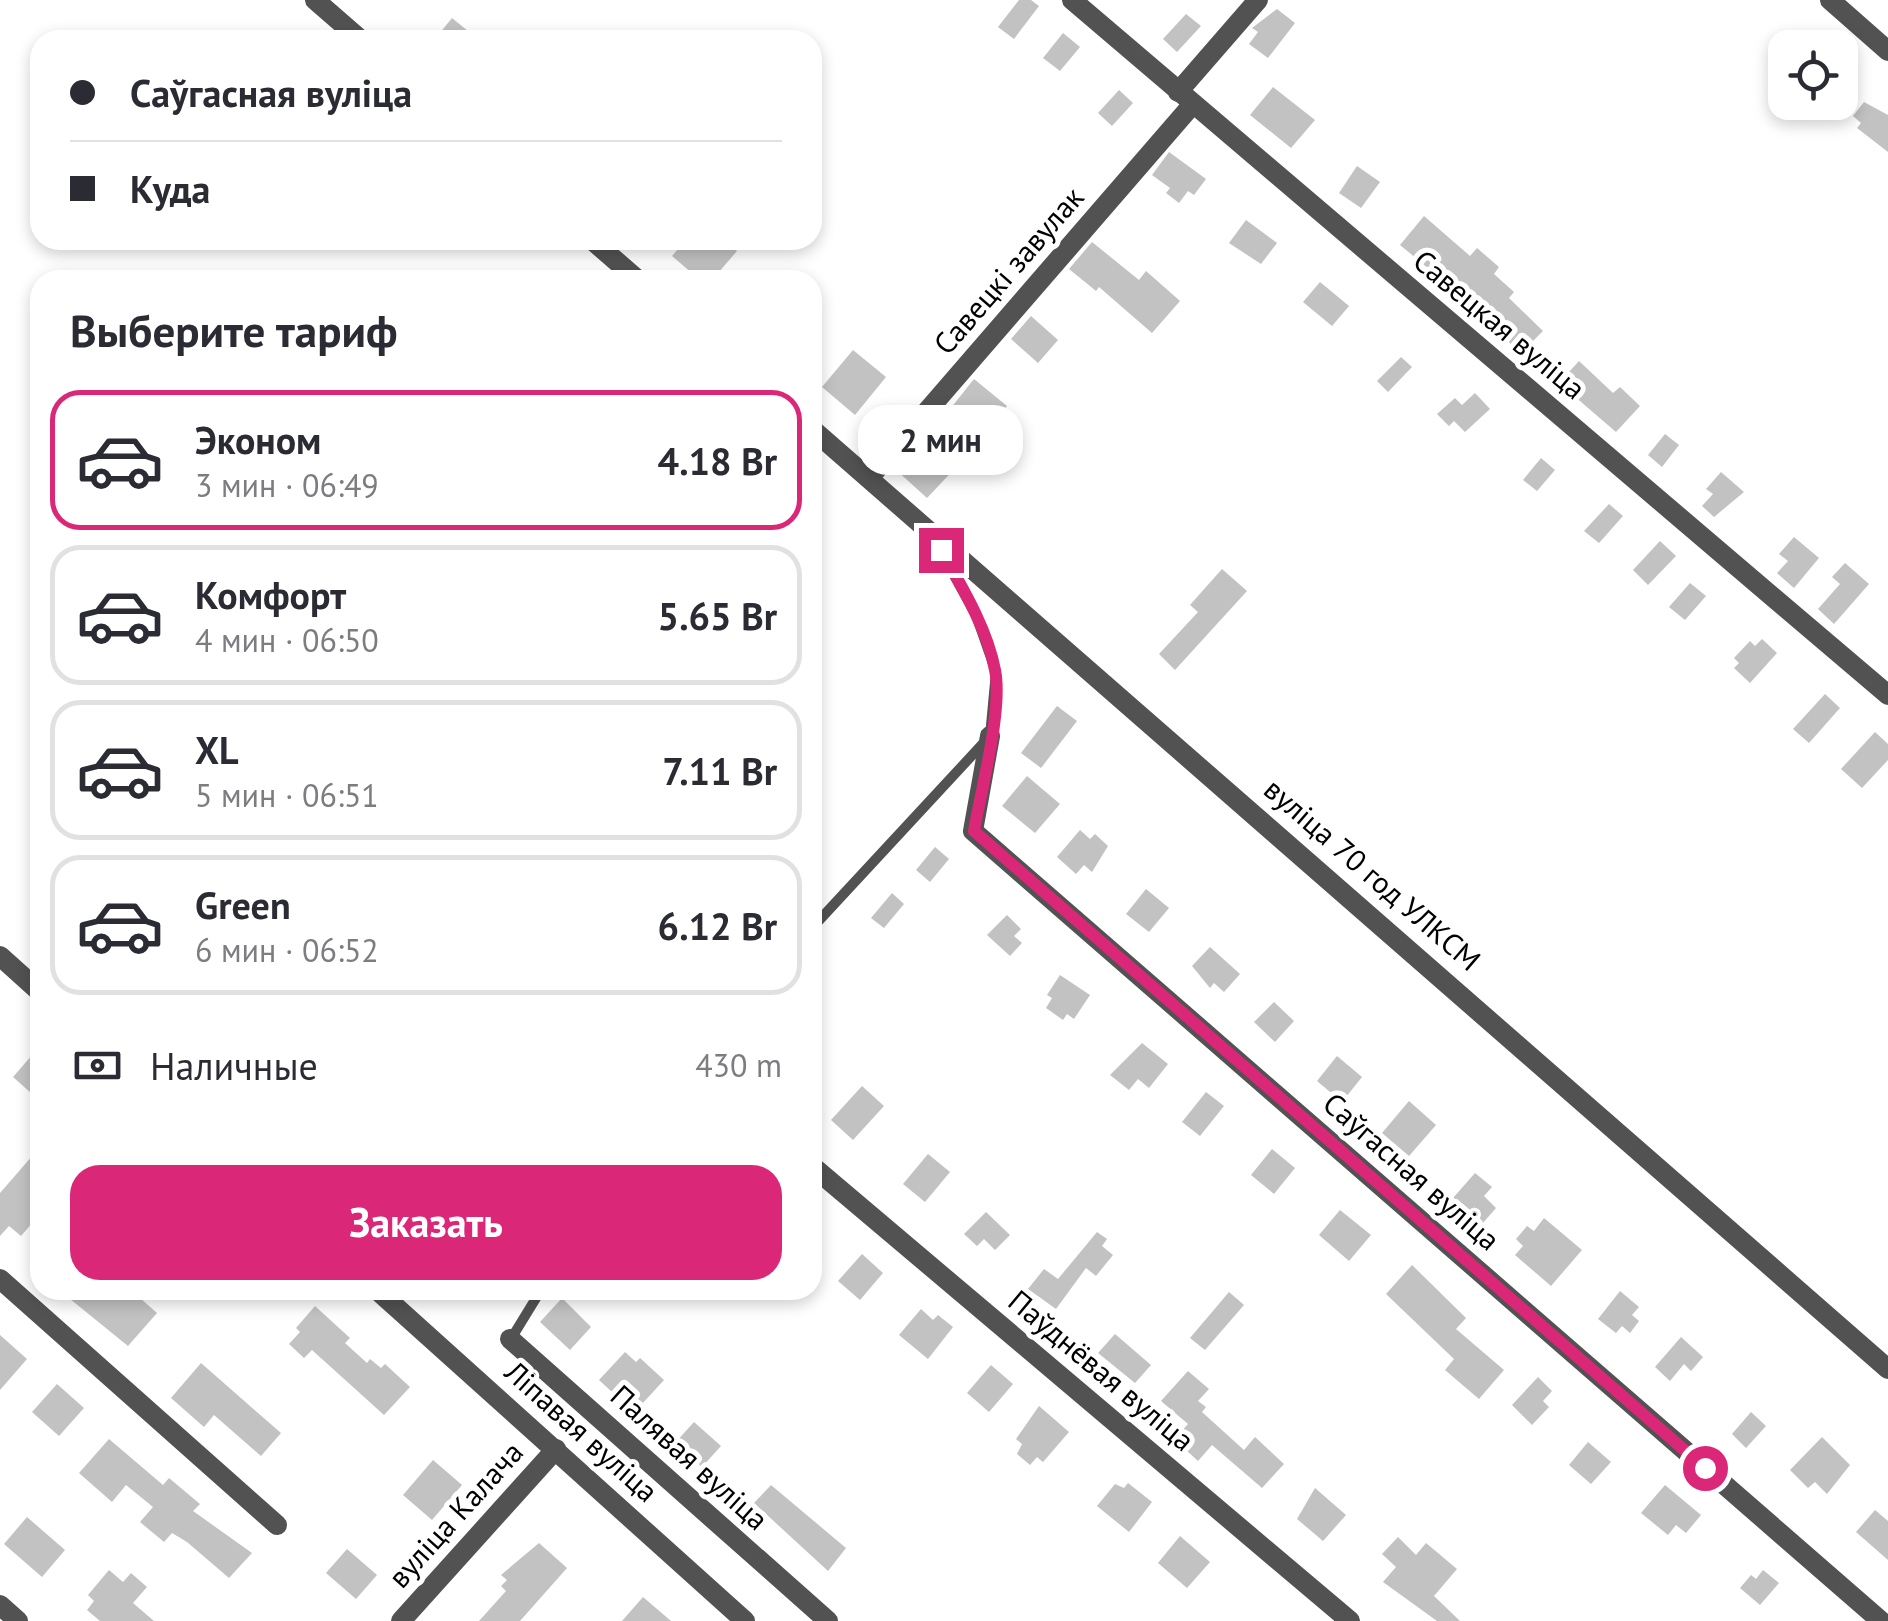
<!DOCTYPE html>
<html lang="ru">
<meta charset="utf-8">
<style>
body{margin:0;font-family:"PT Sans",sans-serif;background:#f7f7f7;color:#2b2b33;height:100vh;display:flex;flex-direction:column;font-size:38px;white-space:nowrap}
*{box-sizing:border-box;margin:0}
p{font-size:32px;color:#7c7c81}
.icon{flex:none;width:55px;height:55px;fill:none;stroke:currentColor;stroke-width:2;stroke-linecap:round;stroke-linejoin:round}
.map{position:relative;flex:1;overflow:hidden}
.panel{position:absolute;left:30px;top:270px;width:792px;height:1030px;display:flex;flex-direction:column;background:#fff;border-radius:30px;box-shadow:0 5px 15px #0003}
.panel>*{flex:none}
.guide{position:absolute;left:30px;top:30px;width:792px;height:220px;border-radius:30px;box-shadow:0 5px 15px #0003;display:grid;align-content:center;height:220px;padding:0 40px;background:#fff}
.buttons{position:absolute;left:1768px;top:30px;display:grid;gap:20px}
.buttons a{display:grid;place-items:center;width:90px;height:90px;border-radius:20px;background:#fff;box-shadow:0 5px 15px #0003;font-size:50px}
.end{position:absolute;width:45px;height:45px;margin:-22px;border:12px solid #db2777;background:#fff;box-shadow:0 0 0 5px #fff}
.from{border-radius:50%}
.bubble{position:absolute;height:70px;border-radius:30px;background:#fff;box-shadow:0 5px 15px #0003;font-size:32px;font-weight:700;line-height:70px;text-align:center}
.guide b{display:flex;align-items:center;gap:35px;height:95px;font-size:38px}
.guide b+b{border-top:2px solid #e1e1e2}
.guide i{width:25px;height:25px;background:#2b2b33}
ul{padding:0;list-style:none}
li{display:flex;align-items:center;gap:30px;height:140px;margin:0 20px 15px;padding:0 20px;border:5px solid #e1e1e2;border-radius:30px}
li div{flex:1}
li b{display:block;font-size:38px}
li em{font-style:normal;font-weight:700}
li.current{border-color:#db2777}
li>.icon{width:90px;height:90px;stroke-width:1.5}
h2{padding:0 40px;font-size:45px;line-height:120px}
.pay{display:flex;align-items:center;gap:25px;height:110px;padding:0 40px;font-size:38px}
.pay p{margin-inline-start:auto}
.primary-button{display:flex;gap:20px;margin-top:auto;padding:20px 40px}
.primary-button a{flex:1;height:115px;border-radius:30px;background:#db2777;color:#fff;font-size:40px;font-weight:700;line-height:115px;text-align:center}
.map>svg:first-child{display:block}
</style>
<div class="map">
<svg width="1888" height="1621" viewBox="0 0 1888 1621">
<rect width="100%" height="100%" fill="#fff"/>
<!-- building -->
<g fill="#c2c2c2">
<path d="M1019 0H1031L1039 6 1014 39 998 27Z"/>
<path d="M1277 9 1295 23 1268 58 1249 44 1258 32 1252 28Z"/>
<path d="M1186 14 1201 26 1177 52 1163 39Z"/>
<path d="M452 18 479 40H434Z"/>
<path d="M1063 33 1080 47 1060 71 1043 58Z"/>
<path d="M1273 87 1315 120 1291 148 1250 115Z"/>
<path d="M1119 90 1133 103 1112 126 1098 113Z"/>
<path d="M1864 102 1888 115V152L1857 128 1861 123 1853 116Z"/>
<path d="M1169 152 1206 179 1194 195 1188 191 1179 203 1166 193 1170 188 1152 175Z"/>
<path d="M1357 166 1380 182 1361 208 1339 193Z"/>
<path d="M1424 216 1470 256 1477 248 1499 267 1494 274 1514 292 1509 298 1543 331 1520 354 1506 339 1515 330 1475 295 1469 302 1400 245Z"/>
<path d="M1246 220 1277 243 1261 264 1229 243Z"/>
<path d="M686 240H725L737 251 712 280H700L672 256Z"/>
<path d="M1092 242 1139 280 1146 271 1180 301 1152 333 1099 287 1096 291 1069 269Z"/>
<path d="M1320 282 1349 306 1332 326 1303 302Z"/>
<path d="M1031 316 1058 340 1038 363 1011 339Z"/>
<path d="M853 350 886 377 855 415 822 387Z"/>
<path d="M1401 357 1412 367 1388 392 1377 381Z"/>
<path d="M1579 361 1613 393 1620 387 1640 406 1616 432 1559 383Z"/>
<path d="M974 379 1007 406 983 436 950 409Z"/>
<path d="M1475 393 1490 409 1465 432 1454 421 1449 426 1437 414 1455 398 1462 405Z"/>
<path d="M929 432 961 462 927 498 895 469Z"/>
<path d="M1665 434 1679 445 1662 467 1648 455Z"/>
<path d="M1541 458 1555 470 1537 491 1523 480Z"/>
<path d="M1721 472 1744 492 1714 517 1702 506 1713 494 1706 489Z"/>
<path d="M1609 504 1623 516 1599 543 1584 531Z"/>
<path d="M1794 537 1819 558 1794 588 1777 573 1788 561 1779 554Z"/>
<path d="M1660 541 1676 556 1648 585 1633 570Z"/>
<path d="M1845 563 1869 584 1834 624 1818 609 1840 584 1832 577Z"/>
<path d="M1222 569 1247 591 1175 670 1159 654 1198 612 1190 605Z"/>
<path d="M1690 583 1706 596 1685 620 1669 607Z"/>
<path d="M1762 639 1777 653 1750 683 1734 668 1739 663 1734 658 1750 641 1755 646Z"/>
<path d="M1825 694 1840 708 1809 743 1793 729Z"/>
<path d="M1057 706 1077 721 1041 768 1021 753Z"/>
<path d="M1875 732 1888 744V760L1862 788 1841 769Z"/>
<path d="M1027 776 1060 804 1035 833 1002 806Z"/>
<path d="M1080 830 1090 839 1095 834 1108 846 1092 872 1084 865 1076 874 1057 857Z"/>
<path d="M935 847 949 859 930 882 916 870Z"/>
<path d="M1146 889 1169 908 1149 932 1126 914Z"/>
<path d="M892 893 904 904 884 928 871 918Z"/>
<path d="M1007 915 1021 929 1014 936 1022 943 1010 956 987 935Z"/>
<path d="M1210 947 1240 974 1224 992 1214 983 1210 988 1192 966Z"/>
<path d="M1060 975 1090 995 1074 1019 1067 1014 1063 1020 1046 1008 1052 998 1047 995Z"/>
<path d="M1274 1002 1294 1021 1275 1042 1254 1022Z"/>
<path d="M1142 1043 1168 1064 1149 1088 1138 1079 1129 1090 1110 1075Z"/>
<path d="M40 1046V1101L13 1077Z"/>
<path d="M1337 1056 1362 1077 1342 1102 1317 1081Z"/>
<path d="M862 1086 884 1106 853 1140 831 1120Z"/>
<path d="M1206 1092 1224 1106 1200 1136 1182 1122Z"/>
<path d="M1409 1101 1436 1125 1409 1156 1382 1133Z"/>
<path d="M40 1147V1214L21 1236 9 1226 0 1236V1193Z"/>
<path d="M1272 1149 1295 1168 1274 1194 1251 1175Z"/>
<path d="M928 1154 950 1172 925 1202 903 1184Z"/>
<path d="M1475 1173 1492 1187 1484 1196 1496 1208 1482 1224 1453 1198Z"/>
<path d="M1340 1210 1371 1235 1349 1261 1319 1235Z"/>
<path d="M986 1212 1010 1235 995 1250 984 1239 977 1246 964 1234Z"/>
<path d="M1544 1218 1582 1250 1551 1286 1515 1255 1523 1246 1516 1239 1527 1226 1534 1231Z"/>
<path d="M1097 1232 1107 1239 1102 1246 1113 1255 1096 1276 1086 1268 1056 1309 1028 1289 1044 1269 1058 1279Z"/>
<path d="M862 1254 883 1273 860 1300 838 1281Z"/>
<path d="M1412 1265 1466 1318 1456 1329 1504 1370 1479 1399 1445 1370 1454 1359 1386 1294Z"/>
<path d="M59 1290H131L157 1313 128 1346Z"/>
<path d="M1620 1291 1639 1307 1632 1315 1639 1321 1630 1333 1622 1326 1616 1333 1598 1319Z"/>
<path d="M1229 1292 1244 1305 1205 1350 1190 1338Z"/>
<path d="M562 1298 591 1327 570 1350 540 1322Z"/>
<path d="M315 1306 350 1338 345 1343 367 1363 370 1359 381 1368 385 1364 410 1387 384 1415 312 1350 304 1358 289 1344 300 1332 296 1328Z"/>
<path d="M921 1309 933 1320 938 1315 953 1327 928 1359 899 1335Z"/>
<path d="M1115 1334 1151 1365 1135 1383 1098 1353Z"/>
<path d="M0 1335 27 1359 0 1390Z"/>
<path d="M1681 1337 1703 1357 1691 1371 1684 1364 1670 1381 1655 1367Z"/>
<path d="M625 1352 636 1362 640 1358 664 1380 642 1404 634 1397 626 1405 599 1380Z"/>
<path d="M201 1363 281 1433 261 1456 214 1415 204 1427 171 1398Z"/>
<path d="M991 1365 1013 1384 989 1412 967 1393Z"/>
<path d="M1188 1371 1209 1389 1198 1401 1206 1407 1202 1412 1244 1450 1255 1437 1284 1464 1262 1488 1212 1445 1198 1461 1174 1439 1188 1424 1161 1401Z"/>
<path d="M1538 1377 1552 1391 1543 1401 1549 1407 1532 1425 1512 1405Z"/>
<path d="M57 1384 84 1408 59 1436 32 1412Z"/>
<path d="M1039 1406 1069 1432 1043 1462 1037 1457 1030 1465 1017 1454 1022 1444 1016 1439Z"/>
<path d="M1751 1412 1766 1426 1746 1448 1732 1434Z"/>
<path d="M694 1422 721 1446 702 1467 675 1443Z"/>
<path d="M1822 1437 1850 1465 1827 1494 1815 1482 1808 1488 1790 1470Z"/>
<path d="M109 1439 163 1485 169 1478 200 1504 193 1511 252 1553 229 1578 187 1542 172 1533 164 1542 140 1522 153 1507 126 1485 112 1502 79 1473Z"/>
<path d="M1588 1442 1611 1462 1591 1484 1569 1465Z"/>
<path d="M433 1460 462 1485 432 1520 403 1495Z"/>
<path d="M1128 1483 1152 1502 1129 1532 1097 1506 1115 1484 1124 1488Z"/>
<path d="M771 1485 846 1548 828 1571 754 1503Z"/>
<path d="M1665 1485 1701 1515 1686 1533 1676 1525 1668 1535 1641 1513Z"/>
<path d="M1315 1488 1346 1515 1323 1541 1297 1519Z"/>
<path d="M1875 1510 1888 1521V1560L1856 1532Z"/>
<path d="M27 1517 65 1550 42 1577 4 1544Z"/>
<path d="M1180 1536 1210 1562 1187 1588 1158 1563Z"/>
<path d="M1398 1537 1416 1555 1426 1543 1457 1569 1434 1596 1460 1621H1437L1383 1582 1396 1567 1382 1554Z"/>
<path d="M539 1543 567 1568 520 1621H479L506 1591 501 1586 507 1580 501 1575Z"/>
<path d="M347 1549 377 1575 356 1599 326 1573Z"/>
<path d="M109 1570 123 1582 131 1573 147 1587 133 1603 154 1621H100L87 1610 94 1601 88 1595Z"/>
<path d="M1763 1570 1779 1583 1760 1605 1740 1588 1751 1575 1756 1579Z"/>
<path d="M643 1597 671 1621H622Z"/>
</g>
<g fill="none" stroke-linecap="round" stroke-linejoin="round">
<!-- service -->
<g stroke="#525252" stroke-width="10">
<path d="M812 928 990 736 996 672 976 615 939 548"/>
<path d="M511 1339 541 1290"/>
</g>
<!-- minor -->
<g stroke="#525252" stroke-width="20">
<path d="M315 0 361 40"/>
<path d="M1072 0 1888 695"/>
<path d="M1178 92 1258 0"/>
<path d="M592 240 638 280"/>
<path d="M812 429 1888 1369"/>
<path d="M870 477 1192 105"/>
<path d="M990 736 973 831 1881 1621"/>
<path d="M0 956 40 992"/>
<path d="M812 1166 1350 1621"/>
<path d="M0 1279 277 1525"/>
<path d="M377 1290 745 1621"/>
<path d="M510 1339 828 1621"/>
<path d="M0 1605 18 1621"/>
<path d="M401 1621 556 1449"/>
</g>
<!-- tertiary -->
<path stroke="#525252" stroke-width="20" d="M1830 0 1888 51"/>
</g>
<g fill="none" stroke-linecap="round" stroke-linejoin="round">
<!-- route -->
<path stroke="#db2777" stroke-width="12" d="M941 550C962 587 987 628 995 670 1003 709 981 790 974 831L1705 1468"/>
</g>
<g text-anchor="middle" stroke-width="10" stroke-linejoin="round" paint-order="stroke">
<!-- street labels -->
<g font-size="30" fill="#000" stroke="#fff">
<text transform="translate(1009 271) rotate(-49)" y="10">Савецкі завулак</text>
<text transform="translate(1499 325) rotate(40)" y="10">Савецкая вуліца</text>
<text transform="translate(1372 875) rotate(41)" y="10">вуліца 70 год УЛКСМ</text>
<text transform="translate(1411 1172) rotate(41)" y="10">Саўгасная вуліца</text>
<text transform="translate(1101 1371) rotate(40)" y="10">Паўднёвая вуліца</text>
<text transform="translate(581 1432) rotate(42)" y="10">Ліпавая вуліца</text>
<text transform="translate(689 1458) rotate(42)" y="10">Палявая вуліца</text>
<text transform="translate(456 1515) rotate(-48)" y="10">вуліца Калача</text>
</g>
</g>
</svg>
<div class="buttons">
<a><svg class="icon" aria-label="locate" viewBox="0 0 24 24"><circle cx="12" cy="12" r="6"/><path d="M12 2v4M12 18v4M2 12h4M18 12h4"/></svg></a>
</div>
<i class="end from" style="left:1705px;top:1468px"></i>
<i class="end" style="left:941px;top:550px"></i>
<div class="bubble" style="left:858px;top:405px;width:165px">2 мин</div>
<div class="guide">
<b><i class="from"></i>Саўгасная вуліца</b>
<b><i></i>Куда</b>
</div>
<section class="panel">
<h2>Выберите тариф</h2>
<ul>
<li class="current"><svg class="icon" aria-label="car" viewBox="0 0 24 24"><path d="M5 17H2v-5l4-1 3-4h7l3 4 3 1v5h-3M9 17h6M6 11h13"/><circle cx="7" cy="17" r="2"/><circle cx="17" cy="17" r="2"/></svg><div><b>Эконом</b><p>3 мин · 06:49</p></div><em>4.18 Br</em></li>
<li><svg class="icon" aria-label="car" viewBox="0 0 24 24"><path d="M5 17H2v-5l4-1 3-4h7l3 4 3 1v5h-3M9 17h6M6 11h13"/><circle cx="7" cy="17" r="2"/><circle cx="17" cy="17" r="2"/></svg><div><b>Комфорт</b><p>4 мин · 06:50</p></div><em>5.65 Br</em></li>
<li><svg class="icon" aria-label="car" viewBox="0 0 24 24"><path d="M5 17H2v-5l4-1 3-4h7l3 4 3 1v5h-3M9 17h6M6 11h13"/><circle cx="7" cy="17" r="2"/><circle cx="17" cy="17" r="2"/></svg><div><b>XL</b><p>5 мин · 06:51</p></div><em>7.11 Br</em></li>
<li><svg class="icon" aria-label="car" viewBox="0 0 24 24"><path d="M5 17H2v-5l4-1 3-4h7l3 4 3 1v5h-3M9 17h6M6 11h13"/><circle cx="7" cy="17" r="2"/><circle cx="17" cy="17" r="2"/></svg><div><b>Green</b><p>6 мин · 06:52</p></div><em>6.12 Br</em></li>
</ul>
<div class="pay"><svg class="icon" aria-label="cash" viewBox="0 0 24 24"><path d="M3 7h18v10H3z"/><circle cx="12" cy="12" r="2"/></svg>Наличные<p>430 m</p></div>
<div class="primary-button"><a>Заказать</a></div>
</section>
</div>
